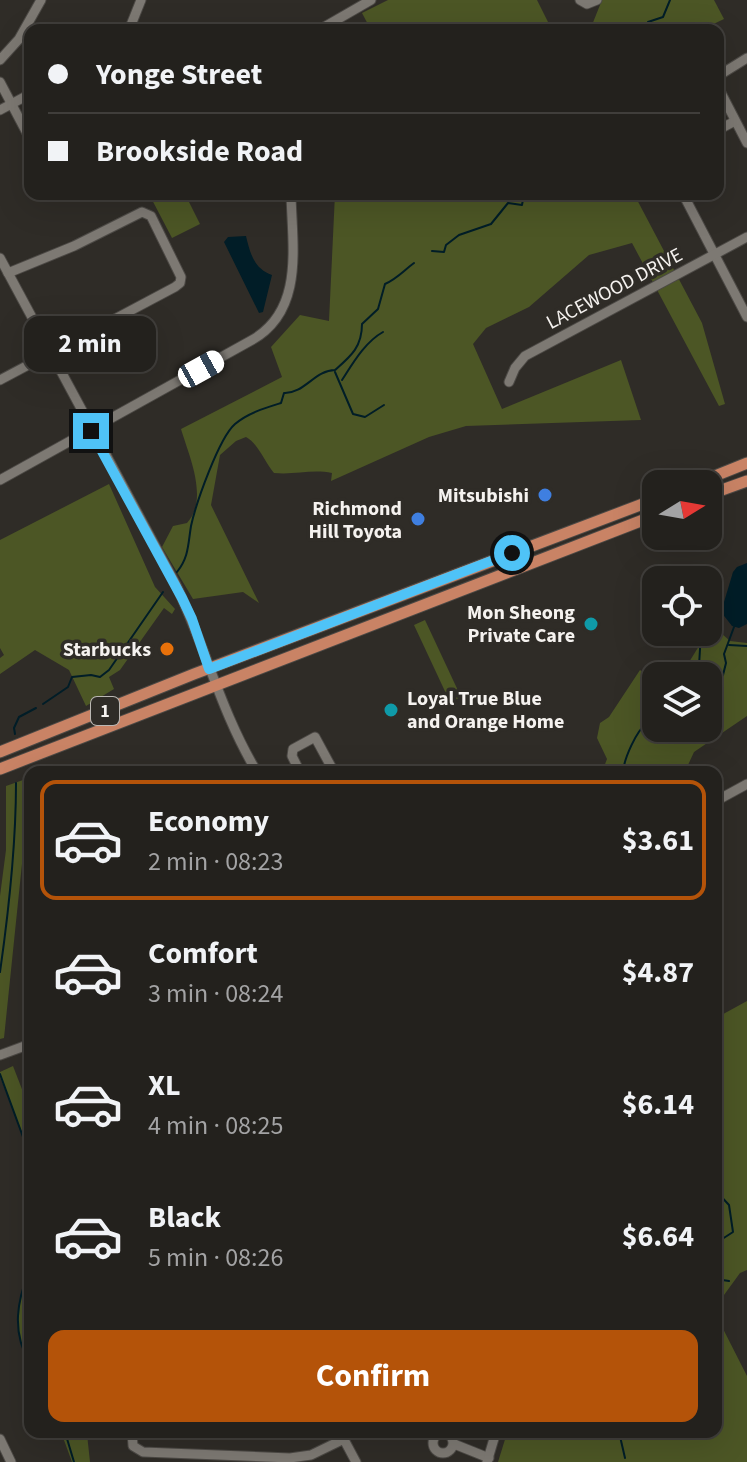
<!DOCTYPE html>
<meta charset="utf-8">
<style>
body{margin:0;font-family:"Source Sans 3",sans-serif;background:#2f2e2a;color:#f1f3f6;height:100vh;display:flex;flex-direction:column;font-size:30px;white-space:nowrap}
*{box-sizing:border-box;margin:0}
p{font-size:26px;color:#a3a3a4}
.icon{flex:none;width:44px;height:44px;fill:none;stroke:currentColor;stroke-width:2;stroke-linecap:round;stroke-linejoin:round}
.map{position:relative;flex:1;overflow:hidden}
.drawer{position:absolute;left:24px;top:766px;width:698px;height:672px;display:flex;flex-direction:column;background:#23211d;border-radius:16px;box-shadow:0 8px 32px #0002,0 0 0 2px #403e3b}
.drawer>*{flex:none}
.hud{position:absolute;left:24px;top:24px;width:700px;height:176px;border-radius:16px;box-shadow:0 8px 32px #0002,0 0 0 2px #403e3b;display:grid;align-content:center;height:176px;padding:0 24px;background:#23211d}
.needle{width:52px;rotate:79deg}
.fabs{position:absolute;left:642px;top:470px;display:grid;gap:16px}
.fabs a{display:grid;place-items:center;width:80px;height:80px;border-radius:16px;background:#23211d;box-shadow:0 8px 32px #0002,0 0 0 2px #403e3b;font-size:40px}
.end{position:absolute;width:36px;height:36px;margin:-18px;border:10px solid #4fc3f7;background:#111;box-shadow:0 0 0 4px #111}
.from{border-radius:50%}
.bubble{position:absolute;height:56px;border-radius:16px;background:#23211d;box-shadow:0 8px 32px #0002,0 0 0 2px #403e3b;font-size:26px;font-weight:700;line-height:56px;text-align:center}
.car{position:absolute;width:24px;height:48px;margin:-24px -12px;border-radius:10px;box-shadow:0 0 6px 2px #0007;background:linear-gradient(#fff 24%,#345 0 40%,#fff 0 76%,#345 0 86%,#fff 0)}
.hud b{display:flex;align-items:center;gap:28px;height:76px;font-size:30px}
.hud b+b{border-top:2px solid #403e3b}
.hud i{width:20px;height:20px;background:#f1f3f6}
ul{padding:14px 0 0;list-style:none}
li{display:flex;align-items:center;gap:24px;height:120px;margin:0 16px 12px;padding:0 8px;border:4px solid transparent;border-radius:16px}
li div{flex:1}
li b{display:block;font-size:30px}
li em{font-style:normal;font-weight:700}
li.on{border-color:#b45309}
li>.icon{width:72px;height:72px;stroke-width:1.5}
.button{display:flex;gap:16px;margin-top:auto;padding:16px 24px}
.button a{flex:1;height:92px;border-radius:16px;background:#b45309;color:#fff;font-size:32px;font-weight:700;line-height:92px;text-align:center}
.map>svg:first-child{display:block}
</style>
<div class="map">
<svg width="747" height="1462" viewBox="0 0 747 1462">
<rect width="100%" height="100%" fill="#2f2c27"/>
<!-- green -->
<g fill="#4c5625">
<path d="M388 0H537L552 30H371L362 13Z"/>
<path d="M602 0H714L724 19 701 30H590Z"/>
<path d="M149 194H185L200 224 172 238Z"/>
<path d="M335 194H602L606 202 609 201 605 194H634L702 323 725 404 719 406 632 243 589 255 529 307 486 328 473 344 502 409 621 360 641 420 466 426 429 437 331 481 332 473C312 469 295 475 274 473 265 463 258 443 246 437L236 441 220 455 211 505 259 603 243 592 193 599 162 547 173 526 187 523C209 499 189 456 181 429L282 377 271 347 300 315 329 321Z"/>
<path d="M109 484 155 587 175 609 172 614 164 608 120 670 109 677 114 689 86 706 69 670 35 650 0 674V658L4 655 0 648V540Z"/>
<path d="M425 620 461 697 450 702 414 625Z"/>
<path d="M712 625 730 641 747 643V716L694 752 688 765 677 772H602L607 759 597 738 600 723 609 717 640 670 656 684V728H708V676H671L686 667Z"/>
<path d="M23 780 26 825 4 1038 0 1039V896L6 850V786Z"/>
<path d="M747 1001V1270L740 1273 716 1306V1018Z"/>
<path d="M13 1066 30 1110V1152L0 1077V1072Z"/>
<path d="M30 1269V1365C12 1326 15 1308 30 1269Z"/>
<path d="M716 1315 747 1376V1462H498L507 1433 536 1436 542 1432H716Z"/>
<path d="M61 1432H122L87 1434 90 1462H72Z"/>
</g>
<!-- water -->
<g fill="#011d27">
<path d="M246 236C250 253 254 269 272 275L263 312 259 313 224 242 228 237Z"/>
<path d="M747 563V624L739 628 732 626 721 612 733 572 737 567Z"/>
</g>
<g fill="none" stroke-linecap="round" stroke-linejoin="round">
<!-- stream -->
<g stroke="#011d27" stroke-width="2">
<path d="M644 30 648 22 663 17 670 0"/>
<path d="M533 194 537 200 548 194"/>
<path d="M432 251 444 252 446 245 459 235 491 224 508 203 522 205 524 194"/>
<path d="M335 372 353 414 365 417 384 405"/>
<path d="M342 380C353 363 365 342 383 332"/>
<path d="M684 566 692 580"/>
<path d="M177 572C189 557 188 544 191 526 196 503 219 438 235 424 248 413 265 408 281 403L284 393C304 394 315 370 335 370 351 356 362 347 362 324L378 309 385 284C398 278 403 271 414 263"/>
<path d="M708 608V620"/>
<path d="M729 645 747 646"/>
<path d="M688 676 699 666 701 632"/>
<path d="M708 693 714 692 723 675 726 663 724 654 734 627"/>
<path d="M43 704 68 687 72 677 91 675 100 677 109 670 163 592"/>
<path d="M15 734 14 728 19 717 36 708"/>
<path d="M623 772C624 759 636 731 647 723L656 724"/>
<path d="M0 972C9 909 16 847 16 783"/>
<path d="M0 1074 30 1156"/>
<path d="M716 1172V1180"/>
<path d="M716 1191 729 1205 733 1232 716 1243"/>
<path d="M30 1268C17 1301 11 1331 30 1364"/>
<path d="M716 1279 729 1281"/>
<path d="M65 1432 74 1462"/>
<path d="M619 1432 625 1458"/>
</g>
<!-- minor casing -->
<g stroke="#4c4945" stroke-width="11">
<g id="minor">
<path d="M580 0 587 4 597 0"/>
<path d="M129 30 141 0"/>
<path d="M319 30 371 0"/>
<path d="M0 60 19 39 41 0"/>
<path d="M718 76 747 58"/>
<path d="M0 82 30 139"/>
<path d="M718 87 747 143"/>
<path d="M0 110 30 94"/>
<path d="M718 130 735 121"/>
<path d="M683 194 747 317"/>
<path d="M0 258 175 583C205 645 221 713 257 772"/>
<path d="M0 380 175 287 180 283 181 277 151 216 142 212 74 246 8 273"/>
<path d="M509 382 515 368 525 356 747 237"/>
<path d="M0 480 252 340C305 310 292 245 291 194"/>
<path d="M300 772 292 756 293 749 315 737 334 772"/>
<path d="M716 801 747 784"/>
<path d="M0 1055 30 1044"/>
<path d="M132 1432 133 1446 143 1452 290 1458 311 1455 344 1439"/>
<path d="M340 1432 356 1462"/>
<circle cx="443" cy="1443" r="10"/>
<path d="M0 1439 11 1462"/>
<path d="M454 1444 489 1458"/>
<path d="M487 1462 496 1432"/>
</g>
</g>
<!-- major casing -->
<g stroke="#4c4945" stroke-width="13">
<g id="major">
<path d="M695 484 747 463"/>
<path d="M708 495 747 481"/>
<path d="M0 752 194 674 656 499"/>
<path d="M0 769 656 515"/>
</g>
</g>
<!-- minor -->
<use href="#minor" stroke="#7d7973" stroke-width="9"/>
<!-- major -->
<use href="#major" stroke="#c98365" stroke-width="11"/>
</g>
<g fill="none" stroke-linecap="round" stroke-linejoin="round">
<!-- route -->
<path stroke="#4fc3f7" stroke-width="10" d="M91 431 182 598 192 619 209 669 512 553"/>
</g>
<!-- markers -->
<g fill="#3f7fe0" stroke="#2f2c27" stroke-width="3">
<circle cx="545" cy="495" r="8"/>
<circle cx="418" cy="519" r="8"/>
</g>
<g fill="#0f9aa8" stroke="#2f2c27" stroke-width="3">
<circle cx="591" cy="624" r="8"/>
<circle cx="391" cy="710" r="8"/>
</g>
<circle fill="#e8710a" stroke="#2f2c27" stroke-width="3" cx="167" cy="649" r="8"/>
<g text-anchor="middle" stroke-width="7" stroke-linejoin="round" paint-order="stroke">
<!-- shield labels -->
<rect fill="#2f2c27" stroke="#bab7b3" stroke-width="2" x="91" y="697" width="28" height="28" rx="6"/>
<g font-size="18" font-weight="bold" fill="#f5f2ef">
<text x="105" y="717">1</text>
</g>
<!-- street labels -->
<g font-size="20" fill="#f5f2ef" stroke="#2f2c27">
<text transform="translate(614 288) rotate(-28)" y="7">LACEWOOD DRIVE</text>
</g>
<!-- poi labels -->
<g font-size="20" font-weight="bold" fill="#f5f2ef" stroke="#2f2c27" text-anchor="end">
<text x="529" y="502">Mitsubishi</text>
<text x="402" y="515">Richmond<tspan x="402" dy="23">Hill Toyota</tspan></text>
<text x="575" y="619">Mon Sheong<tspan x="575" dy="23">Private Care</tspan></text>
<text x="151" y="656">Starbucks</text>
<text x="407" y="705" text-anchor="start">Loyal True Blue<tspan x="407" dy="23">and Orange Home</tspan></text>
</g>
</g>
</svg>
<div class="fabs">
<a><svg class="needle" viewBox="-14 -14 28 28"><path d="M0-13l5 13h-10z" fill="#e53935"/><path d="M0 13l5-13h-10z" fill="#a3a3a4"/></svg></a>
<a><svg class="icon" aria-label="locate" viewBox="0 0 24 24"><circle cx="12" cy="12" r="6"/><path d="M12 2v4M12 18v4M2 12h4M18 12h4"/></svg></a>
<a><svg class="icon" aria-label="layers" viewBox="0 0 24 24"><path d="M12 4l9 5-9 5-9-5zM3 14l9 5 9-5"/></svg></a>
</div>
<i class="end from" style="left:512px;top:553px"></i>
<i class="end" style="left:91px;top:431px"></i>
<div class="bubble" style="left:24px;top:316px;width:132px">2 min</div>
<i class="car" style="left:201px;top:369px;rotate:61deg"></i>
<div class="hud">
<b><i class="from"></i>Yonge Street</b>
<b><i></i>Brookside Road</b>
</div>
<section class="drawer">
<ul>
<li class="on"><svg class="icon" aria-label="car" viewBox="0 0 24 24"><path d="M5 17H2v-5l4-1 3-4h7l3 4 3 1v5h-3M9 17h6M6 11h13"/><circle cx="7" cy="17" r="2"/><circle cx="17" cy="17" r="2"/></svg><div><b>Economy</b><p>2 min · 08:23</p></div><em>$3.61</em></li>
<li><svg class="icon" aria-label="car" viewBox="0 0 24 24"><path d="M5 17H2v-5l4-1 3-4h7l3 4 3 1v5h-3M9 17h6M6 11h13"/><circle cx="7" cy="17" r="2"/><circle cx="17" cy="17" r="2"/></svg><div><b>Comfort</b><p>3 min · 08:24</p></div><em>$4.87</em></li>
<li><svg class="icon" aria-label="car" viewBox="0 0 24 24"><path d="M5 17H2v-5l4-1 3-4h7l3 4 3 1v5h-3M9 17h6M6 11h13"/><circle cx="7" cy="17" r="2"/><circle cx="17" cy="17" r="2"/></svg><div><b>XL</b><p>4 min · 08:25</p></div><em>$6.14</em></li>
<li><svg class="icon" aria-label="car" viewBox="0 0 24 24"><path d="M5 17H2v-5l4-1 3-4h7l3 4 3 1v5h-3M9 17h6M6 11h13"/><circle cx="7" cy="17" r="2"/><circle cx="17" cy="17" r="2"/></svg><div><b>Black</b><p>5 min · 08:26</p></div><em>$6.64</em></li>
</ul>
<div class="button"><a>Confirm</a></div>
</section>
</div>
